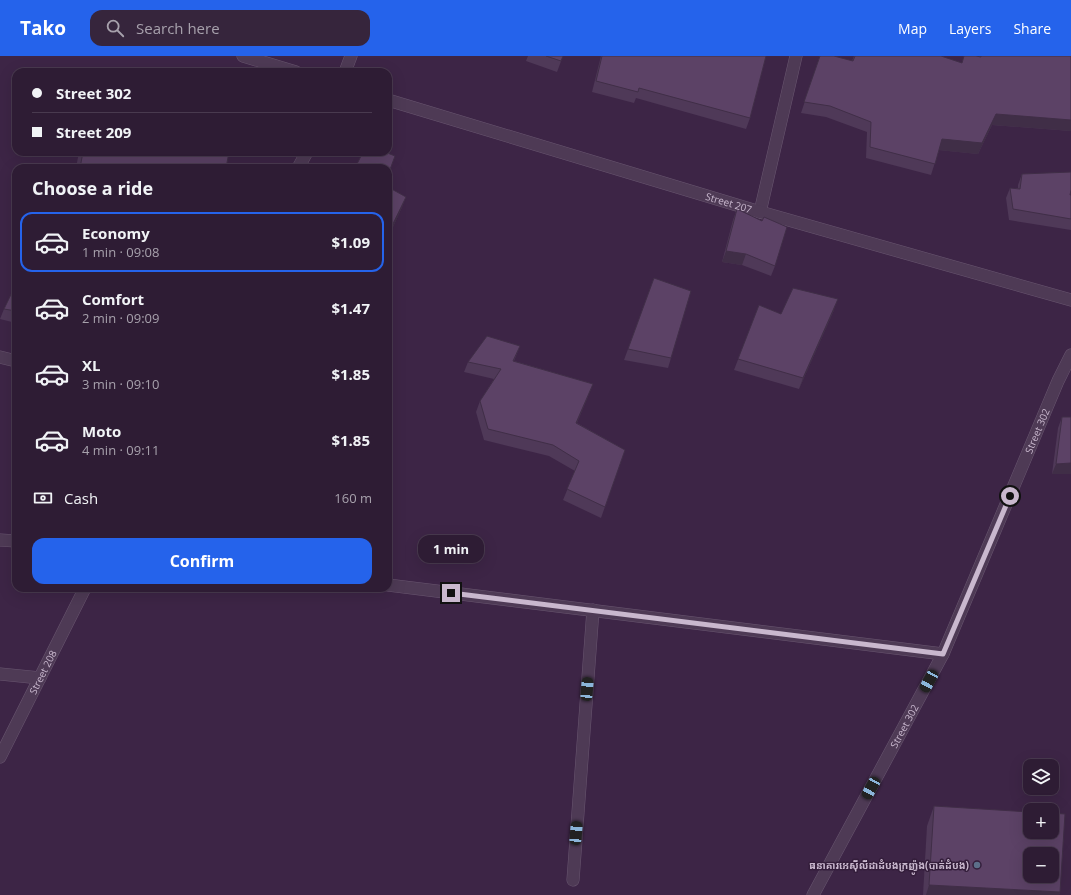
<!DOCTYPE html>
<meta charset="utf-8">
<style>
body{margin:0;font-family:"Open Sans","Noto Sans Khmer",sans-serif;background:#36253c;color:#f1f3f6;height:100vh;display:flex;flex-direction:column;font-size:15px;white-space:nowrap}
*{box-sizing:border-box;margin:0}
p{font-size:13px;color:#a7a1ac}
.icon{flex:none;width:22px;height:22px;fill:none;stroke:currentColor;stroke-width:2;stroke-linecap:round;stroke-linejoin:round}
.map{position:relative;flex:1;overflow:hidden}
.sheet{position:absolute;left:12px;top:108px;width:380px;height:428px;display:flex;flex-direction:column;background:#2e1c34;border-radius:12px;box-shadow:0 4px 16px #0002,0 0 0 1px #493a4f}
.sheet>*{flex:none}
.top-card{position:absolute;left:12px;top:12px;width:380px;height:88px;border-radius:12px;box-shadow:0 4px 16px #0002,0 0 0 1px #493a4f;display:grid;align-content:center;height:88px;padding:0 20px;background:#2e1c34}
.tools{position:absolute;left:1023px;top:703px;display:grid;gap:8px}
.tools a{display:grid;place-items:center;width:36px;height:36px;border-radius:8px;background:#2e1c34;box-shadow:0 4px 16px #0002,0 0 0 1px #493a4f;font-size:20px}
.end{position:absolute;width:18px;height:18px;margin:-9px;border:5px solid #c9b8ce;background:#111;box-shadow:0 0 0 2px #111}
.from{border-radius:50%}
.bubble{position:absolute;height:28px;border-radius:12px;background:#2e1c34;box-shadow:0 4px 16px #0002,0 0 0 1px #493a4f;font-size:13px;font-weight:700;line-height:28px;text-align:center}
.car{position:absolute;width:12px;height:24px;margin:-12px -6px;border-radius:5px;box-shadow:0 0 3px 1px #0007;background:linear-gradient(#222 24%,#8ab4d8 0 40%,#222 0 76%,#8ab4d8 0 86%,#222 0)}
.top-card b{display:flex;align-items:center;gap:14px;height:38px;font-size:15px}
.top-card b+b{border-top:1px solid #493a4f}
.top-card i{width:10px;height:10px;background:#f1f3f6}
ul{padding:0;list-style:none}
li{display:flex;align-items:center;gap:12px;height:60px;margin:0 8px 6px;padding:0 12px;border:2px solid transparent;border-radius:12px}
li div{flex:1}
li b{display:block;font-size:15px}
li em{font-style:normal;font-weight:700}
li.current{border-color:#2563eb}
li>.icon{width:36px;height:36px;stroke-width:1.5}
h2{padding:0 20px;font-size:18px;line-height:48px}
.pay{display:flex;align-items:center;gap:10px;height:44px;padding:0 20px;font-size:15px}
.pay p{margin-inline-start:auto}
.cta{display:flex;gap:8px;margin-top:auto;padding:8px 20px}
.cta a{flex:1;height:46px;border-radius:12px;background:#2563eb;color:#fff;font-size:16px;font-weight:700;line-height:46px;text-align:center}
header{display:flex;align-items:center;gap:24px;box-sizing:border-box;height:56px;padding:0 20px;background:#2563eb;color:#fff}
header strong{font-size:19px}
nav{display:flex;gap:22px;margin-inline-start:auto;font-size:14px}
.search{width:280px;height:36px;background:#36253c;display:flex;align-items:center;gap:10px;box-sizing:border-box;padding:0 14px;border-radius:12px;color:#a7a1ac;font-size:15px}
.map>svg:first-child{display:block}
</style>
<header>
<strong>Tako</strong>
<div class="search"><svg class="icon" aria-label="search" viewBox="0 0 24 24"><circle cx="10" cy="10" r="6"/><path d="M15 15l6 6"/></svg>Search here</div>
<nav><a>Map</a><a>Layers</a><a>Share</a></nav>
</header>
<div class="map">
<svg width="1071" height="839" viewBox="0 0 1071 839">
<rect width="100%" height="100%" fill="#3d2546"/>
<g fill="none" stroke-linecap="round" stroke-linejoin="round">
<!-- service casing -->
<g stroke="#695670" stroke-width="13">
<g id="service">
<path d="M760 156 796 0"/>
<path d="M0 301 16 305"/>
<path d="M0 618 40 622"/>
<path d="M573 824 593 554"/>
</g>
</g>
<!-- minor casing -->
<g stroke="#695670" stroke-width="13">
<g id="minor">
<path d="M345 16 351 0"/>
<path d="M0 484 16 485"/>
<path d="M388 529 943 598"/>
<path id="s1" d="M813 839 943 598 1058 325 1071 299"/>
</g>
</g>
<!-- tertiary casing -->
<g stroke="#695670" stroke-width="13">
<g id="tertiary">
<path d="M243 0 296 16"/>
<path id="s2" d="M388 44 760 156 1071 244"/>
<path d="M298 112 307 96"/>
<path id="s3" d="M0 701 85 532"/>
</g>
</g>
<!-- service -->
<use href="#service" stroke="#4e3a55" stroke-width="12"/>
<!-- minor -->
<use href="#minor" stroke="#4e3a55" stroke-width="12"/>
<!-- tertiary -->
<use href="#tertiary" stroke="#4e3a55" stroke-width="12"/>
</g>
<!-- wall -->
<g fill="#4f3958">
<path d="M528 0H563L557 16 526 5Z"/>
<path d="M601 0H766L750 62 746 73 636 42 634 47 592 36Z"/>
<path d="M820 0 852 5 854 0H941L962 7 964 0H1071V75L992 69 978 98 939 94 931 119 866 102 867 76 826 61 801 57Z"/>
<path d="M79 96H229L226 112H76Z"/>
<path d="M1022 118 1071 139V174L1009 164 1006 142 1010 132H1018V129Z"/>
<path d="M388 131 406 141 402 151 388 182Z"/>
<path d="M737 153 775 210 771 220 742 209 722 206 733 164Z"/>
<path d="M654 222 671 302 668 312 624 304Z"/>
<path d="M16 228V267L0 263 4 253Z"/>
<path d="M759 249 781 258 834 254 799 333 734 314Z"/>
<path d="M520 290 514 305 593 328 577 367 625 394 601 462 563 444 575 415 549 400 484 384 476 356 480 345 494 323 464 316 468 306Z"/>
<path d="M1062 361 1071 418H1052L1058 372Z"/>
<path d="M934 750 1060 836 1059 839H923L927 770Z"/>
</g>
<!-- shaded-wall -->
<g fill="#402e47">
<path d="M996 58 1071 64V75L992 69 978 98 938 94 942 83Z"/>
<path d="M406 141 402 151 388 182 390 174Z"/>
<path d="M726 195 746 198 742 209 722 206Z"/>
<path d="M838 243 834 254 799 333 803 322Z"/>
<path d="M593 328 589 339 572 378 576 367Z"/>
<path d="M1071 407V418H1052L1056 408Z"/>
<path d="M929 829 1060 836 1059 839H926Z"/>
</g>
<!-- building -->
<g fill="#5c4266" stroke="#402e47" fill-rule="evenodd">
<path d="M546 0H563L561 5Z"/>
<path d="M602 0H766L750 62 639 32 638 36 596 25Z"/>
<path d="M820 0H834L853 5 855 0H941L962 7 964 0H976L981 1V0H1071V64L996 58 982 87 942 83 935 108 870 91 871 66 830 50 804 46Z"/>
<path d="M83 96H229L226 112H80Z"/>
<path d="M363 96H385L395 100 388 119V112H355Z"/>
<path d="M1071 116V134L1070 139H1071V163L1013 153 1010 132 1020 133 1022 118Z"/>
<path d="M388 131 406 141 390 174 388 173Z"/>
<path d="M737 153 762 165 764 161 787 171 775 210 746 198 726 195Z"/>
<path d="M654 222 691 235 671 302 628 293Z"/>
<path d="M16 228V255L4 253Z"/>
<path d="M793 232 838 243 803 322 738 303 759 249 781 258Z"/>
<path d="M487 280 520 290 513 305 593 328 576 367 625 394 605 451 567 433 579 405 553 389 488 373 480 345 501 313 468 306Z"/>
<path d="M1062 361H1071V407L1056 408Z"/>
<path d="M934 750 1030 756V776H1052V757L1065 758 1060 836 929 829ZM1030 798H1052V820H1030Z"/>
</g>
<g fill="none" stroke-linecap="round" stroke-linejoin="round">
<!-- route -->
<path stroke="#c9b8ce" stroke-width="5" d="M451 537 943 598 1010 440"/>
</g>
<!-- markers -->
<circle fill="#5c6f8a" stroke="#341e3b" stroke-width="1.5" cx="977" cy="809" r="4"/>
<g text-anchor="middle" stroke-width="3" stroke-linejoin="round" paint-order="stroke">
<!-- street labels -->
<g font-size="10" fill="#c9b8ce" stroke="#341e3b">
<text dy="4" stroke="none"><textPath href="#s2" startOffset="356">Street 207</textPath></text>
<text dy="4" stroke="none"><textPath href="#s1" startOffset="516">Street 302</textPath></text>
<text dy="4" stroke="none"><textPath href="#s3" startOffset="95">Street 208</textPath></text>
<text dy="4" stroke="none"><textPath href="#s1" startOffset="192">Street 302</textPath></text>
</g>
<!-- poi labels -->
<g font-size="10" font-weight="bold" fill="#c9b8ce" stroke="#341e3b" text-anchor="end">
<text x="969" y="813">ធនាគារអេស៊ីលីដាដំបងក្រញ៉ូង(បាត់ដំបង)</text>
</g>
</g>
</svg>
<div class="tools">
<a><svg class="icon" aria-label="layers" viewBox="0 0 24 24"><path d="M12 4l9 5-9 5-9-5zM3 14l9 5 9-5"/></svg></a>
<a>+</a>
<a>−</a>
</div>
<i class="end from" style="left:1010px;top:440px"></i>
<i class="end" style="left:451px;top:537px"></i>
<div class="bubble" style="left:418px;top:479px;width:66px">1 min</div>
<i class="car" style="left:929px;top:625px;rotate:209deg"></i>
<i class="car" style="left:587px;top:633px;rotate:5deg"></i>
<i class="car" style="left:871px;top:732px;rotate:209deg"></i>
<i class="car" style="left:576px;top:777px;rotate:5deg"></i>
<div class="top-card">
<b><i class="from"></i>Street 302</b>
<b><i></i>Street 209</b>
</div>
<section class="sheet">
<h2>Choose a ride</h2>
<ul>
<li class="current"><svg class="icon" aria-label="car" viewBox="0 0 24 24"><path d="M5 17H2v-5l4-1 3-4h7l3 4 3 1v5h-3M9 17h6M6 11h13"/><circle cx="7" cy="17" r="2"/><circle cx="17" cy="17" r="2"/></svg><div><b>Economy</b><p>1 min · 09:08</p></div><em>$1.09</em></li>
<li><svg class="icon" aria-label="car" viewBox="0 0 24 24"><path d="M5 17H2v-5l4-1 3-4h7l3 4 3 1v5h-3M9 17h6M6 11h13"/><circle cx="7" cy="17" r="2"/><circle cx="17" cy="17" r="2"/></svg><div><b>Comfort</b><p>2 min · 09:09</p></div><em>$1.47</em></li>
<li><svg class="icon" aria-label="car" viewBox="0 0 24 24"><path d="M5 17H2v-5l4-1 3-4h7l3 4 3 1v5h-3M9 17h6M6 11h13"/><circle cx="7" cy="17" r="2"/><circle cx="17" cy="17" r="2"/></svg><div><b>XL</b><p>3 min · 09:10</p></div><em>$1.85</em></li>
<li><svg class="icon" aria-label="car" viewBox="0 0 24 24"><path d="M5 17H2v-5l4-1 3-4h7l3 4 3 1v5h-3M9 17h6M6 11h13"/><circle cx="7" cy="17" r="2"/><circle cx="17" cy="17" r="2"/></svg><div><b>Moto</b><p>4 min · 09:11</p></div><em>$1.85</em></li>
</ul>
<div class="pay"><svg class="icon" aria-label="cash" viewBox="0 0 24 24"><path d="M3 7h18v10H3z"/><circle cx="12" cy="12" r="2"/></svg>Cash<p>160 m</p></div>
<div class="cta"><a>Confirm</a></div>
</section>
</div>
